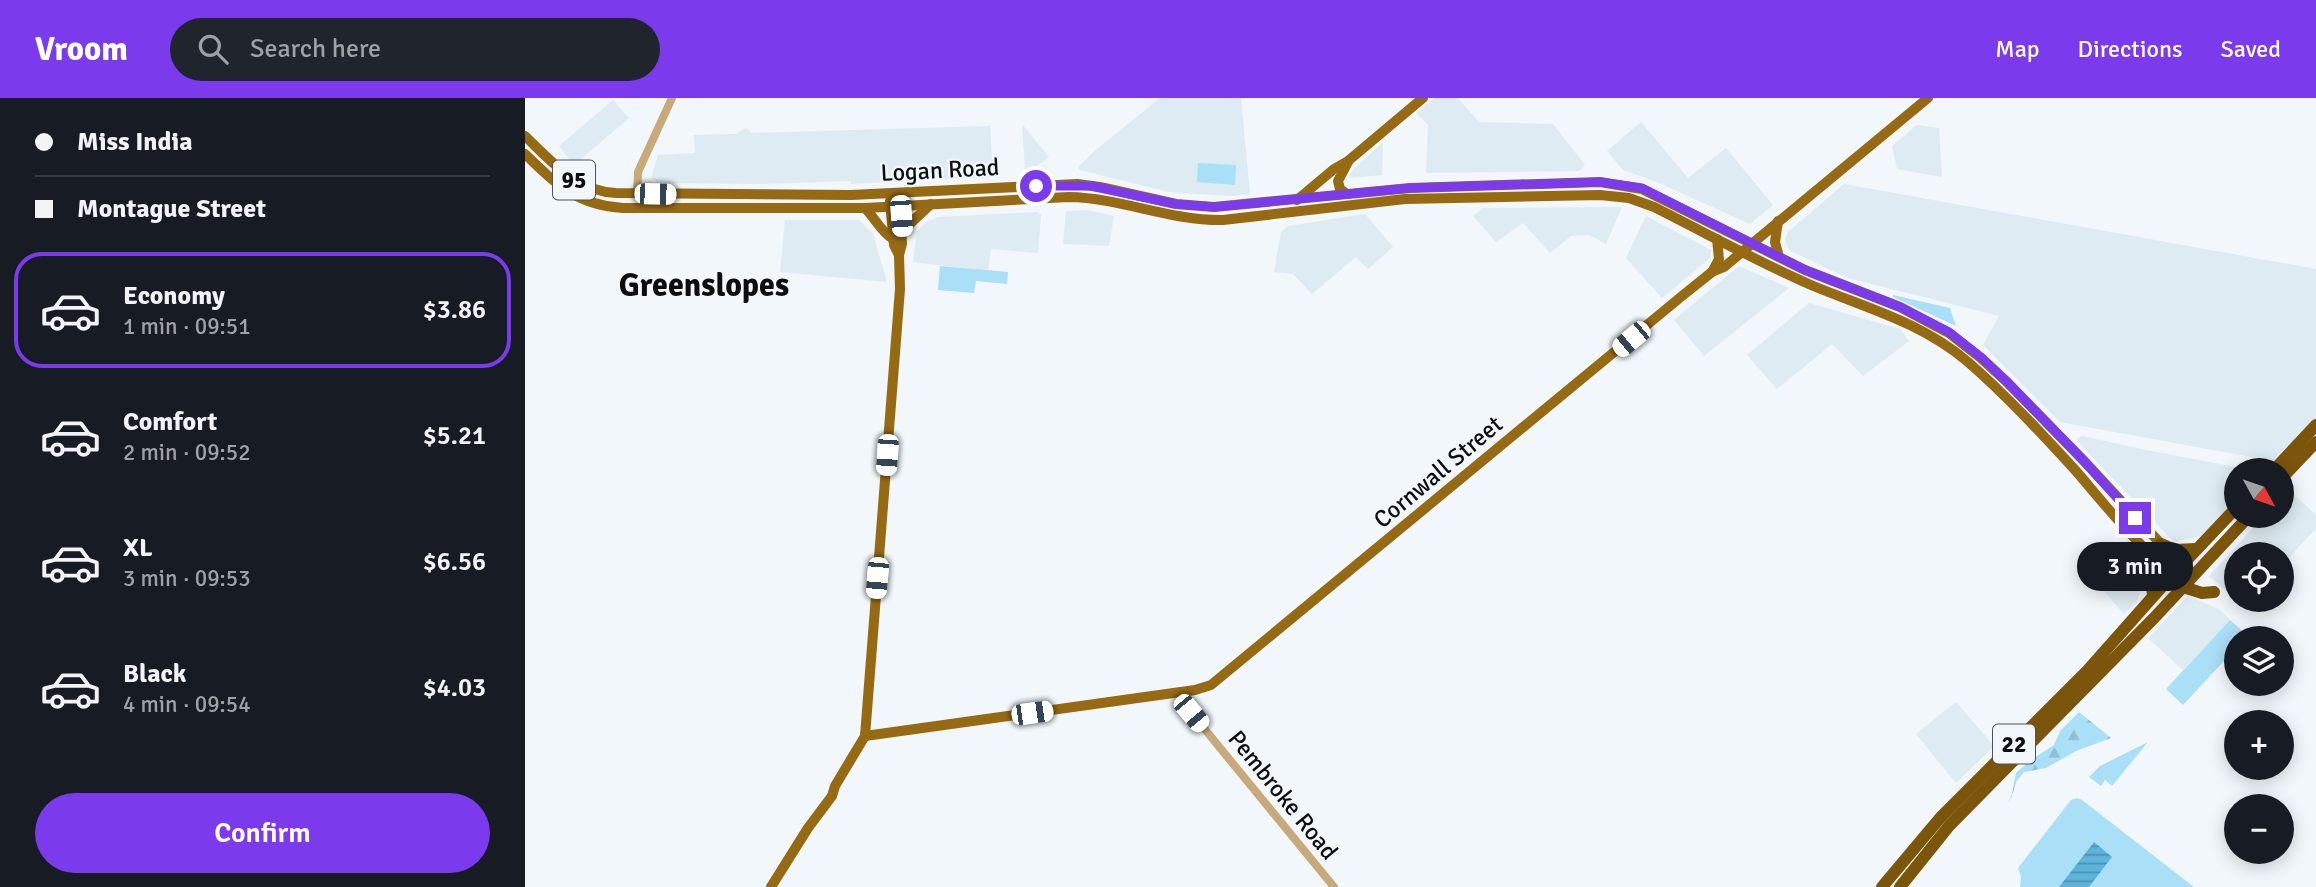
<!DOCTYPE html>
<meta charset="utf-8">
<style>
body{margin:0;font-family:Signika,sans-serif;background:#20242c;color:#f1f3f6;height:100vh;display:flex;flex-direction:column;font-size:26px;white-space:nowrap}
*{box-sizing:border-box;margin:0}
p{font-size:23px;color:#9ea1a6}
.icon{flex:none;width:38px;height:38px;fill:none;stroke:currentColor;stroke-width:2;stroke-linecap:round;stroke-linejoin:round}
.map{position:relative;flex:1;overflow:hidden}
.side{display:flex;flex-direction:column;background:#171b24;width:525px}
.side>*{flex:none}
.top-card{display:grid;align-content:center;height:154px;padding:0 35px;background:#171b24}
.needle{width:46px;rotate:130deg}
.buttons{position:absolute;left:1699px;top:360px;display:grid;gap:14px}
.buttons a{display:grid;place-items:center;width:70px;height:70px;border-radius:50%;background:#171b24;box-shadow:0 4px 18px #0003;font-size:35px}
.end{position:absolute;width:32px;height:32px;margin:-16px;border:9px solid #7c3aed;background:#fff;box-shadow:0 0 0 4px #fff}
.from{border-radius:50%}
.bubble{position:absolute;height:49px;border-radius:24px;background:#171b24;box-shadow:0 4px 18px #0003;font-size:23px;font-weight:600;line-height:49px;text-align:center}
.car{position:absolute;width:21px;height:42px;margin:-21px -10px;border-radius:9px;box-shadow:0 0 5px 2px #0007;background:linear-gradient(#fff 24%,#345 0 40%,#fff 0 76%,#345 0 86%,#fff 0)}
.top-card b{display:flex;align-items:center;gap:24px;height:66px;font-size:26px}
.top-card b+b{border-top:2px solid #363941}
.top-card i{width:18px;height:18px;background:#f1f3f6}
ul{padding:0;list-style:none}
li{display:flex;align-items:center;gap:21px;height:116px;margin:0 14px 10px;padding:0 21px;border:4px solid transparent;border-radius:28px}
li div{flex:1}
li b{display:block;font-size:26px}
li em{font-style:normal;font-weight:600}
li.current{border-color:#7c3aed}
li>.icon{width:63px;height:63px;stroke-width:1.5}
.action{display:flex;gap:14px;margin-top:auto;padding:14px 35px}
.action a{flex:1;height:80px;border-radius:42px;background:#7c3aed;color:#fff;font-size:28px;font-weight:600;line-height:80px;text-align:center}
header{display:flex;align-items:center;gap:42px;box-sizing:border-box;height:98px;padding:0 35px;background:#7c3aed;color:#fff}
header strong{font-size:33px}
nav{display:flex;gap:38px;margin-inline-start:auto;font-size:24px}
.search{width:490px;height:63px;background:#20242c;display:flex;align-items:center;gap:18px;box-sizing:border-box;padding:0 24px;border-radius:38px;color:#9ea1a6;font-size:26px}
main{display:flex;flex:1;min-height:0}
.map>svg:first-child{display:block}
</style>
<header>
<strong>Vroom</strong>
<div class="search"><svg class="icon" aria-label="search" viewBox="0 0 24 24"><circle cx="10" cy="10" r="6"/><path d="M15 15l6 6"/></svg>Search here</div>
<nav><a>Map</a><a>Directions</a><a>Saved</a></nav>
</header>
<main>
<section class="side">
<div class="top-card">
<b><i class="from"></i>Miss India</b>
<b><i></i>Montague Street</b>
</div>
<ul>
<li class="current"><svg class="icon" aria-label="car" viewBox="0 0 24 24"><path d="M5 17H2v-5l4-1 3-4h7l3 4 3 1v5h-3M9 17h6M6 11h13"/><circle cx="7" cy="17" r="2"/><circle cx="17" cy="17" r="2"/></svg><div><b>Economy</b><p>1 min · 09:51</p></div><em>$3.86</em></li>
<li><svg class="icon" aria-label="car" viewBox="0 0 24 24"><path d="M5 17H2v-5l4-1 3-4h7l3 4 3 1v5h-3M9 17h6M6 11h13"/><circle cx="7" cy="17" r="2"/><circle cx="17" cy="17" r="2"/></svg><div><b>Comfort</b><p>2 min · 09:52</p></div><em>$5.21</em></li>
<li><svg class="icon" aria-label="car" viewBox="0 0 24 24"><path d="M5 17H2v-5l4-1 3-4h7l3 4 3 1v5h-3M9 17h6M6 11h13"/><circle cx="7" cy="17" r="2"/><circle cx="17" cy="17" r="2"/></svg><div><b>XL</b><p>3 min · 09:53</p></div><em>$6.56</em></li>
<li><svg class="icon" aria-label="car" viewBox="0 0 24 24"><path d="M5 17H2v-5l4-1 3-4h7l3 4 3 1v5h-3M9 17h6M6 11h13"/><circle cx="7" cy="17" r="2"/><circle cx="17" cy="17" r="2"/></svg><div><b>Black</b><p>4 min · 09:54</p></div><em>$4.03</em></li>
</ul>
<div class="action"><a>Confirm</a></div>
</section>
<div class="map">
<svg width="1791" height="789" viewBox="0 0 1791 789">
<defs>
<pattern id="forest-firs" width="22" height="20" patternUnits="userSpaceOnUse" patternTransform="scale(1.75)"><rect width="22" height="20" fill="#aadff8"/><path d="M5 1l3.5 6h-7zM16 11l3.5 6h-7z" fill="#91bed3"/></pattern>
<pattern id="water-rules" width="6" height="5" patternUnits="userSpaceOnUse" patternTransform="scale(1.75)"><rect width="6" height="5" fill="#5db4db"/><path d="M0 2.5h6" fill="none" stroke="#4b91b0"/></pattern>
</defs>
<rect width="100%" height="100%" fill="#f1f7fa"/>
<!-- built -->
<g fill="#deebf2">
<path d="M635 0H716L725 96 705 98 643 94 555 72 553 69 571 52Z"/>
<path d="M909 0H933L954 24 1028 26 1060 67 1054 73 901 75 903 27 891 15Z"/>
<path d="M88 2 104 20 49 67 34 48Z"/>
<path d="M1116 24 1163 80 1201 50 1248 107 1225 126 1132 84 1098 72 1082 53Z"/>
<path d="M497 26 524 59 500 77 499 55Z"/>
<path d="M1392 27 1414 30 1417 79 1372 71 1367 48Z"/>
<path d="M465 28 468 79 326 86V83L237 86 133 85 126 80 133 57 170 55 169 37 211 36 221 30 226 35Z"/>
<path d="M858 44 857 77 826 80 825 75Z"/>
<path d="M1319 86 1791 171V320L1748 363 1535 324 1458 247 1474 218 1322 180 1264 152 1260 142 1263 134Z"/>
<path d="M1097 109 1081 146 1064 137 1046 138 1025 155 998 125 971 144 948 118 958 110Z"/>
<path d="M563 112 589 118 584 148 538 146 541 113Z"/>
<path d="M512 114 516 117 513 155 466 151 463 173 388 164 392 133 401 124 413 119Z"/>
<path d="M840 116 868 149 843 171 831 159 787 196 768 176 749 174 756 134 763 128Z"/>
<path d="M1121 118 1186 152 1185 160 1137 200 1101 160Z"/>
<path d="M260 122H334L348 136 362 184 255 174Z"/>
<path d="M1214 168 1264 190 1179 258 1149 222Z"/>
<path d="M1284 205 1375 231 1384 243 1338 278 1307 246 1252 291 1222 257Z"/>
<path d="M1557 338 1616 351 1732 373H1712L1711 401 1676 438 1649 444 1553 344 1552 341Z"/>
<path d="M1764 392 1791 417V430L1757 467V457H1712V502H1724L1718 509 1684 478 1739 418H1757V399Z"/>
<path d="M1603 442 1621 464V475L1612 504 1599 516 1563 474Z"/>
<path d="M1663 498 1694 511 1705 522 1658 572 1623 540Z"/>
<path d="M1431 604 1469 648 1431 685 1391 636Z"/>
</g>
<!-- grass -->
<g fill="#aadff8">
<path d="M673 65 711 67 710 87 672 84Z"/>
<path d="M415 168 483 174 482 186 451 183 449 195 413 192Z"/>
<path d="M1368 197 1425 210 1431 228 1368 199Z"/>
<path d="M1705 522 1723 538 1720 541H1712L1711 550 1658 607 1641 591Z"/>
<path d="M1623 644 1587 688 1580 682 1576 688 1564 679 1575 668Z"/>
<path d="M1552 700 1557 702 1669 789H1495L1496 779 1493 770 1546 702Z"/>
</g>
<!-- forest -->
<path fill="url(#forest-firs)" d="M1554 614 1586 640 1551 653 1521 670 1499 674 1491 684 1487 698 1482 706 1487 696 1491 675 1506 662 1529 647 1535 633Z"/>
<!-- water -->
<path fill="url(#water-rules)" d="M1569 744 1587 759 1564 789H1534Z"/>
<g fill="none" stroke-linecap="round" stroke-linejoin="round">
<!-- minor -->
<g stroke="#c8a97a" stroke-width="8">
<path d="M112 95 113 74 147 0"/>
<path d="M660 593 664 612 809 789"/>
</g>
<!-- major -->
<g stroke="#966913" stroke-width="10">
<path d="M0 38C27 64 51 93 91 95L326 97 552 86 575 89 651 106 689 109 885 90 1075 84 1117 91 1280 172 1375 209 1424 235 1456 260 1482 284 1559 363 1636 446 1639 456 1666 480"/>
<path d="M0 56C32 87 52 107 98 110H340L544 99C596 100 646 123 698 122L880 101 1075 97 1104 100 1129 109C1181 135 1233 164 1286 187 1341 210 1396 224 1443 264 1481 297 1517 336 1551 373 1573 398 1628 469 1656 477"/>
<path d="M822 96 815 91 813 83 823 64"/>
<path d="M772 102 809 71 823 63 898 0"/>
<path d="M365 103 369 147 374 157"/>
<path d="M340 110C350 120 356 134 368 141"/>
<path d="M1253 123 1250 144 1254 159"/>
<path d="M377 133 406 106"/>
<path d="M1187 174 1194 161 1192 141"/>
<path d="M340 638 670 592 686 587 1157 198 1187 174 1199 169 1403 0"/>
<path d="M246 789 283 730 307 698 310 688 340 638 375 191 374 157 377 146 375 104"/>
</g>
<!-- highway -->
<g stroke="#7b550a" stroke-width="12">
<path d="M1748 373 1791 327"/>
<path d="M1757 380 1791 344"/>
<path d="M1636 446 1650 452 1671 451"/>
<path d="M1658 489 1677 495 1689 494"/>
<path d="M1628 498 1627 488 1634 464"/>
<path d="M1357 789 1415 720 1563 572 1641 484 1712 409"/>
<path d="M1375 789 1424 728 1630 519 1724 418"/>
</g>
</g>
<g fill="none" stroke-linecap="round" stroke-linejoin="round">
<!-- route -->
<path stroke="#7c3aed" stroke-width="9" d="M511 88H566L651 106 689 109 885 90 1075 84 1117 90 1280 172 1375 209 1424 234 1457 260 1482 284 1559 363 1610 420"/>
</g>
<g text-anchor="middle" stroke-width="5" stroke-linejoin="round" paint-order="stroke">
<!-- shield labels -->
<g fill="#f1f7fa" stroke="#505355" stroke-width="2">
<rect x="28" y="62.5" width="42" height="39" rx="5"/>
<rect x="1468" y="626.5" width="42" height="39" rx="5"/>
</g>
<g font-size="23" font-weight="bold" fill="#0b0d0e">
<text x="49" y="90">95</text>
<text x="1489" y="654">22</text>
</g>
<!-- street labels -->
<g font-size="24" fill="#0b0d0e" stroke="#f1f7fa">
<text transform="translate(415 72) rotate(-3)" y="8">Logan Road</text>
<text transform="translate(913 374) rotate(-40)" y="8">Cornwall Street</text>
<text transform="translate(758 697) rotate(51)" y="8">Pembroke Road</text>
</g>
<!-- district labels -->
<g font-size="32" font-weight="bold" fill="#0b0d0e" stroke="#f1f7fa">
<text x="179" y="198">Greenslopes</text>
</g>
</g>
</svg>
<div class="buttons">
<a><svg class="needle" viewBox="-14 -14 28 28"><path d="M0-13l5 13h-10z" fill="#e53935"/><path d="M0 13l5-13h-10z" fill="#9ea1a6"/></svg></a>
<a><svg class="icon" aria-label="locate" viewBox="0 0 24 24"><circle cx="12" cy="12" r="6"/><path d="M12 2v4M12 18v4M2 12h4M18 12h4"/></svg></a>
<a><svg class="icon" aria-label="layers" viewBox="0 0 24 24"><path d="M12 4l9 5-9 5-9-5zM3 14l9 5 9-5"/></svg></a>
<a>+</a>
<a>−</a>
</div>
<i class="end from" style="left:511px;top:88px"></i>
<i class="end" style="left:1610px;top:420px"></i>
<div class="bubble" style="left:1552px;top:444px;width:116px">3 min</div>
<i class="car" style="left:130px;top:96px;rotate:91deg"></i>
<i class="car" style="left:376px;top:118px;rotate:176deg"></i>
<i class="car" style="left:1106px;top:241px;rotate:230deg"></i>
<i class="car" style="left:362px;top:357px;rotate:184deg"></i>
<i class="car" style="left:352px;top:480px;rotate:185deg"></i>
<i class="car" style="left:507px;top:615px;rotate:82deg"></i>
<i class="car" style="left:666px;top:615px;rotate:140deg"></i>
</div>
</main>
